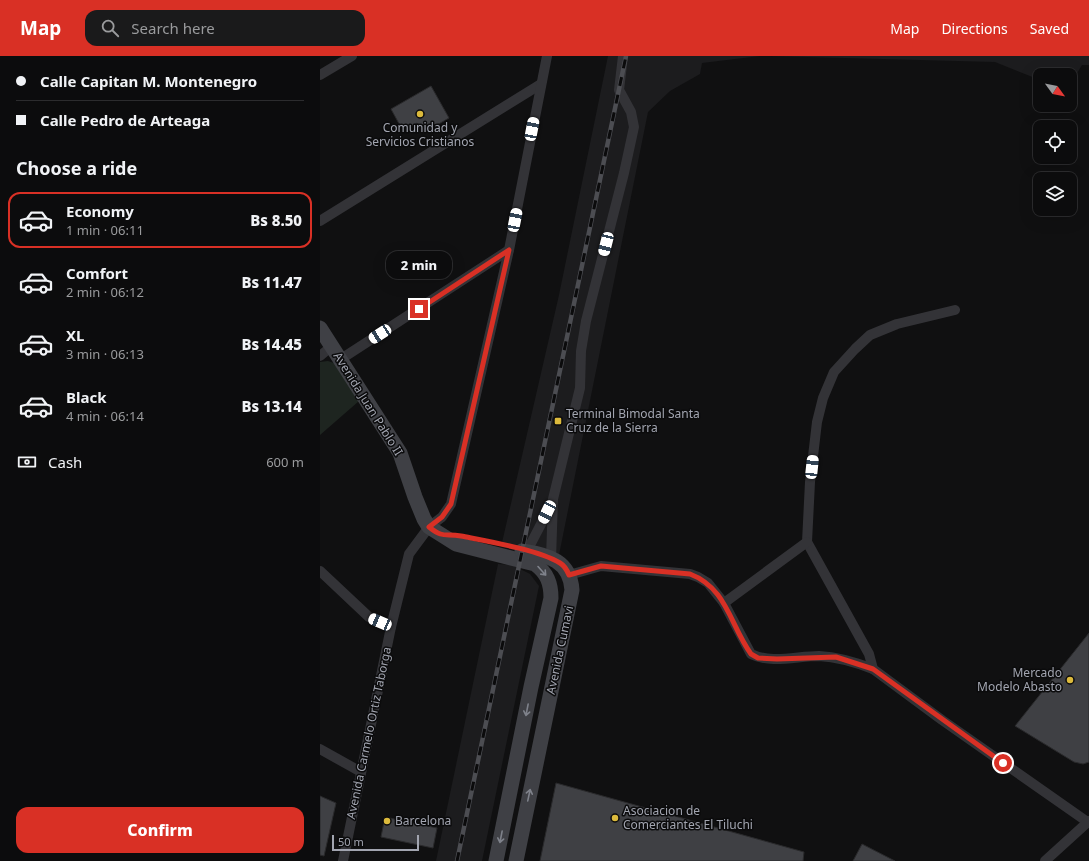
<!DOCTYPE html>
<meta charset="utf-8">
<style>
body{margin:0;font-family:"Noto Sans",sans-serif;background:#1a1a1b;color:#f1f3f6;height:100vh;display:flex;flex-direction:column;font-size:15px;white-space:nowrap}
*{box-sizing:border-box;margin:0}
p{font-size:13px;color:#9a9b9d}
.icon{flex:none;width:22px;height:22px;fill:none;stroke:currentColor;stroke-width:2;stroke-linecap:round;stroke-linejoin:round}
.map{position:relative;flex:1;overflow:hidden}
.side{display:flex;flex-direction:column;background:#0c0c0d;width:320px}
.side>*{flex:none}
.guide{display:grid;align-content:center;height:88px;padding:0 16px;background:#0c0c0d}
.needle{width:26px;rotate:123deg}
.tools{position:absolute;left:713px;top:12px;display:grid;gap:8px}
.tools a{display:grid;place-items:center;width:44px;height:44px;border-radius:8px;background:#0c0c0d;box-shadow:0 4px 16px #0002,0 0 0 1px #2c2c2e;font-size:20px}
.scale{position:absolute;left:12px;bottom:10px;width:87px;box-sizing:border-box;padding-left:4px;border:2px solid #a2a5b0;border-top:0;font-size:11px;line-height:14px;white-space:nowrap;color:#a2a5b0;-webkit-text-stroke:3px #0b0b0c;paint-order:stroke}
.end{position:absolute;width:18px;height:18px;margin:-9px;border:5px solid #d93025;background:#fff;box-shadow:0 0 0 2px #fff}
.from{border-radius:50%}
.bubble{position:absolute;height:28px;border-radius:12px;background:#0c0c0d;box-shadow:0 4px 16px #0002,0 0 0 1px #2c2c2e;font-size:13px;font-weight:800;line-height:28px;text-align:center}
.car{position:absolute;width:12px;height:24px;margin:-12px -6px;border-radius:5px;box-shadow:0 0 3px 1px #0007;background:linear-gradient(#fff 24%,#345 0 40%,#fff 0 76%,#345 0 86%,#fff 0)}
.guide b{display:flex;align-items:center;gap:14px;height:38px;font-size:15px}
.guide b+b{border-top:1px solid #2c2c2e}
.guide i{width:10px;height:10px;background:#f1f3f6}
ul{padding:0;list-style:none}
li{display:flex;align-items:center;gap:12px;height:56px;margin:0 8px 6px;padding:0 8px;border:2px solid transparent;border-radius:12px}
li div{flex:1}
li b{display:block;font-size:15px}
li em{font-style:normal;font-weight:800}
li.active{border-color:#d93025}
li>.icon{width:36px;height:36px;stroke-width:1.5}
h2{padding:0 16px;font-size:18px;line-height:48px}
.pay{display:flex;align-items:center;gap:10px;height:44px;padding:0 16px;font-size:15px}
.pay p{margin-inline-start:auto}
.button{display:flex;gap:8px;margin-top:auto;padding:8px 16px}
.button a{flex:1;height:46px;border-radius:12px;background:#d93025;color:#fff;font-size:16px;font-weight:800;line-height:46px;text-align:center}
header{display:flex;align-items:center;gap:24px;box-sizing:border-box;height:56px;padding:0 20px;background:#d93025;color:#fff}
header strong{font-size:19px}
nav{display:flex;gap:22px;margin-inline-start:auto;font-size:14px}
.search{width:280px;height:36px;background:#1a1a1b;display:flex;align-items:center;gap:10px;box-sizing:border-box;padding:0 14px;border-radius:12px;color:#9a9b9d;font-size:15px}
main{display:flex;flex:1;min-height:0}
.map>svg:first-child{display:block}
</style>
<header>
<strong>Map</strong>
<div class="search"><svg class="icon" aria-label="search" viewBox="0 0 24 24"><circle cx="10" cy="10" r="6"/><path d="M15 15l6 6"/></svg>Search here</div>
<nav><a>Map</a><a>Directions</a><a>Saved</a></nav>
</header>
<main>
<section class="side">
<div class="guide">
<b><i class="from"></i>Calle Capitan M. Montenegro</b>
<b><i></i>Calle Pedro de Arteaga</b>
</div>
<h2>Choose a ride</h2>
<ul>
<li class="active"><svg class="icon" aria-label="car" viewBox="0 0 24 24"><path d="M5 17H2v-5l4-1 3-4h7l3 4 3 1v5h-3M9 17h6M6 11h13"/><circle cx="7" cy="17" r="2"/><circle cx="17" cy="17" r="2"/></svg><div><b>Economy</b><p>1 min · 06:11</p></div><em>Bs 8.50</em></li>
<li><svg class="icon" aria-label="car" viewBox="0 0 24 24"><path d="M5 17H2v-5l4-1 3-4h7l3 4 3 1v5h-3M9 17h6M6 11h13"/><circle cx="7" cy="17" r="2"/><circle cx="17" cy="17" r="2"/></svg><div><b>Comfort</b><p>2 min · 06:12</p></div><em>Bs 11.47</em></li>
<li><svg class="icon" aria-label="car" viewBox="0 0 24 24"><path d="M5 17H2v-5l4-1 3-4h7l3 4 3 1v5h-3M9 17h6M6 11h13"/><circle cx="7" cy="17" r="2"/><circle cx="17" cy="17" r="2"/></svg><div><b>XL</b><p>3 min · 06:13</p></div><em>Bs 14.45</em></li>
<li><svg class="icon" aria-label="car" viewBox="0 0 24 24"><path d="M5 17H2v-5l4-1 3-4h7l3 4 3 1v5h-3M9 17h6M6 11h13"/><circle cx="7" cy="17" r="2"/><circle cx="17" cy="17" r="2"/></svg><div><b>Black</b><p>4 min · 06:14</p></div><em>Bs 13.14</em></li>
</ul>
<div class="pay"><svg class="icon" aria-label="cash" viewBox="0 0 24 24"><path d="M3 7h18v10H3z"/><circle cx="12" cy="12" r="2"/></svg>Cash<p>600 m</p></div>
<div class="button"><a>Confirm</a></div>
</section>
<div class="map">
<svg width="769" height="805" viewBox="0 0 769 805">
<rect width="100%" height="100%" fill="#101011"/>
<!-- built -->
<g fill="#1c1c1e">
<path d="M288 0H440L382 7 380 18 350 35 328 56 238 504 181 491 239 239Z"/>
<path d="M449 0H769V9H762L750 29V19H720V24L675 6Z"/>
<path d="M178 508 192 509 210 518 219 530 162 805H116Z"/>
</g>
<!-- green -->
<path fill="#1e2520" d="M8 305 14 307 39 345 0 379V306Z"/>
<!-- building -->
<g fill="#3f4044" stroke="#2a2a2c">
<path d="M111 30 129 62 103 77 97 67 83 75 71 53Z"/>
<path d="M769 577V706L763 708 754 706 695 670Z"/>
<path d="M236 727 484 796 483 805H220Z"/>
<path d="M0 740 16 747 4 800 0 799Z"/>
<path d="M65 761 117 772 113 792 61 781Z"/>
<path d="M542 788 575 805H533Z"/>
</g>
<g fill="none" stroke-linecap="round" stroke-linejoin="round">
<!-- street -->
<g stroke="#333337" stroke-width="10">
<path d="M0 19 32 0"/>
<path d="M0 165 221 28"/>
<path d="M635 254 577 268 550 279 535 293 514 316 503 342 497 366 490 426 487 486 549 598 553 613 622 664 769 767"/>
<path d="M0 300 12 290"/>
<path d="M21 303 189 194"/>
<path d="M207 495 232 447"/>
<path d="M231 503 233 443 260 332 261 295 266 265 304 117 314 71 311 56 299 34 303 0"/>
<path d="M0 515 49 561 71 571"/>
<path d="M249 519 281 510 370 518 378 521 388 527 404 547 431 598C451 608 477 600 499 600 518 601 535 606 553 613"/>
<path d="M404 547 487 486"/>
<path d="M0 693 41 716"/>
<path d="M23 805 71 571 89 498 109 471 122 461 131 448 189 194 227 0"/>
<path d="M725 805 769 765"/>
</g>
<!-- secondary -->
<g stroke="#3f4045" stroke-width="15">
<path d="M0 272 80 397 95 441 104 463 109 471 136 488 215 508C227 517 231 527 231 542L211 631 176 805"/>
<path d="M196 805 252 534C250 505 229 499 202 495"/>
</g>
<!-- rail casing -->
<g stroke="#4c4d52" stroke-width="4.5">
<path id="rail" d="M137 805 306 0"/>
</g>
<!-- rail -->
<use href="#rail" stroke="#0b0b0c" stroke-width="3" stroke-dasharray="9" stroke-linecap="butt"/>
</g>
<!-- one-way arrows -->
<defs><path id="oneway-shaft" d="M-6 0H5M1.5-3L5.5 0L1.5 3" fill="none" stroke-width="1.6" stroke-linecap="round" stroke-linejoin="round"/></defs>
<g stroke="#7f828b">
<use href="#oneway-shaft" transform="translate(222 515) rotate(48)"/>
<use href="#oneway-shaft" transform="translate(207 654) rotate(101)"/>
<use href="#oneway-shaft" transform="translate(209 739) rotate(-78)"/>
<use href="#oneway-shaft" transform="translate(181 781) rotate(101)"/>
</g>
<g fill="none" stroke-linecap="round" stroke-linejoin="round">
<!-- route -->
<path stroke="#d93025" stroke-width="5" d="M99 253 189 194 131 448 122 461 109 471C124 483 125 477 141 480 166 485 219 494 240 507 245 510 247 514 249 519L281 510 370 518C407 532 410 569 431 598L438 602 457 603 516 601 553 613 683 707"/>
</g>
<!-- markers -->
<g fill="#dcba3c" stroke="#0b0b0c" stroke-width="1.5">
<circle cx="100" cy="58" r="4"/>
<rect x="234" y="361" width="8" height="8" rx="2"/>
<circle cx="750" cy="624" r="4"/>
<circle cx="295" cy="762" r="4"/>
<circle cx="67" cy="765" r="4"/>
</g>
<g text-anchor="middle" stroke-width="3" stroke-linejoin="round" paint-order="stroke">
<!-- poi labels -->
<g font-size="12" fill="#a2a5b0" stroke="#0b0b0c" text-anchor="start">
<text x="100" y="76" text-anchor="middle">Comunidad y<tspan x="100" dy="14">Servicios Cristianos</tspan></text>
<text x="246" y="362">Terminal Bimodal Santa<tspan x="246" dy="14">Cruz de la Sierra</tspan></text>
<text x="742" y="621" text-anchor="end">Mercado<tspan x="742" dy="14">Modelo Abasto</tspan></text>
<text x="303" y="759">Asociacion de<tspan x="303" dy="14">Comerciantes El Tiluchi</tspan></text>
<text x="75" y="769">Barcelona</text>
</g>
<!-- street labels -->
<g font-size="12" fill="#a2a5b0" stroke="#0b0b0c">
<text transform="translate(48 348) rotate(58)" y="4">Avenida Juan Pablo II</text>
<text transform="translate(240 594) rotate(-78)" y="4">Avenida Cumavi</text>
<text transform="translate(49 677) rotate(-78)" y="4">Avenida Carmelo Ortiz Taborga</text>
</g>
</g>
</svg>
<div class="tools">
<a><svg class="needle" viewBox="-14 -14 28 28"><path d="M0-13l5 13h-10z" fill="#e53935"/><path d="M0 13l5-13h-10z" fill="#9a9b9d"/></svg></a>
<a><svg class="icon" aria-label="locate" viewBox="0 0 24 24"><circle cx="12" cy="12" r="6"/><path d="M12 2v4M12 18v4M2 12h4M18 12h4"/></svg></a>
<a><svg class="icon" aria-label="layers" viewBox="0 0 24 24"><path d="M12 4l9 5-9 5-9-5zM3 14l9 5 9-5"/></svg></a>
</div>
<div class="scale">50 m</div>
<i class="end from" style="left:683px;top:707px"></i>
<i class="end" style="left:99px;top:253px"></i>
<div class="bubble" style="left:66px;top:195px;width:66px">2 min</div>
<i class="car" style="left:212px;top:73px;rotate:11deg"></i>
<i class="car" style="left:195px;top:164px;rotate:11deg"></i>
<i class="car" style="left:286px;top:188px;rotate:194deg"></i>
<i class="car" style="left:60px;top:278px;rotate:237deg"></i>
<i class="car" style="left:492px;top:411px;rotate:6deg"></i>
<i class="car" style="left:227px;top:456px;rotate:206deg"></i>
<i class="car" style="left:60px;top:566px;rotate:293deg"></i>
</div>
</main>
